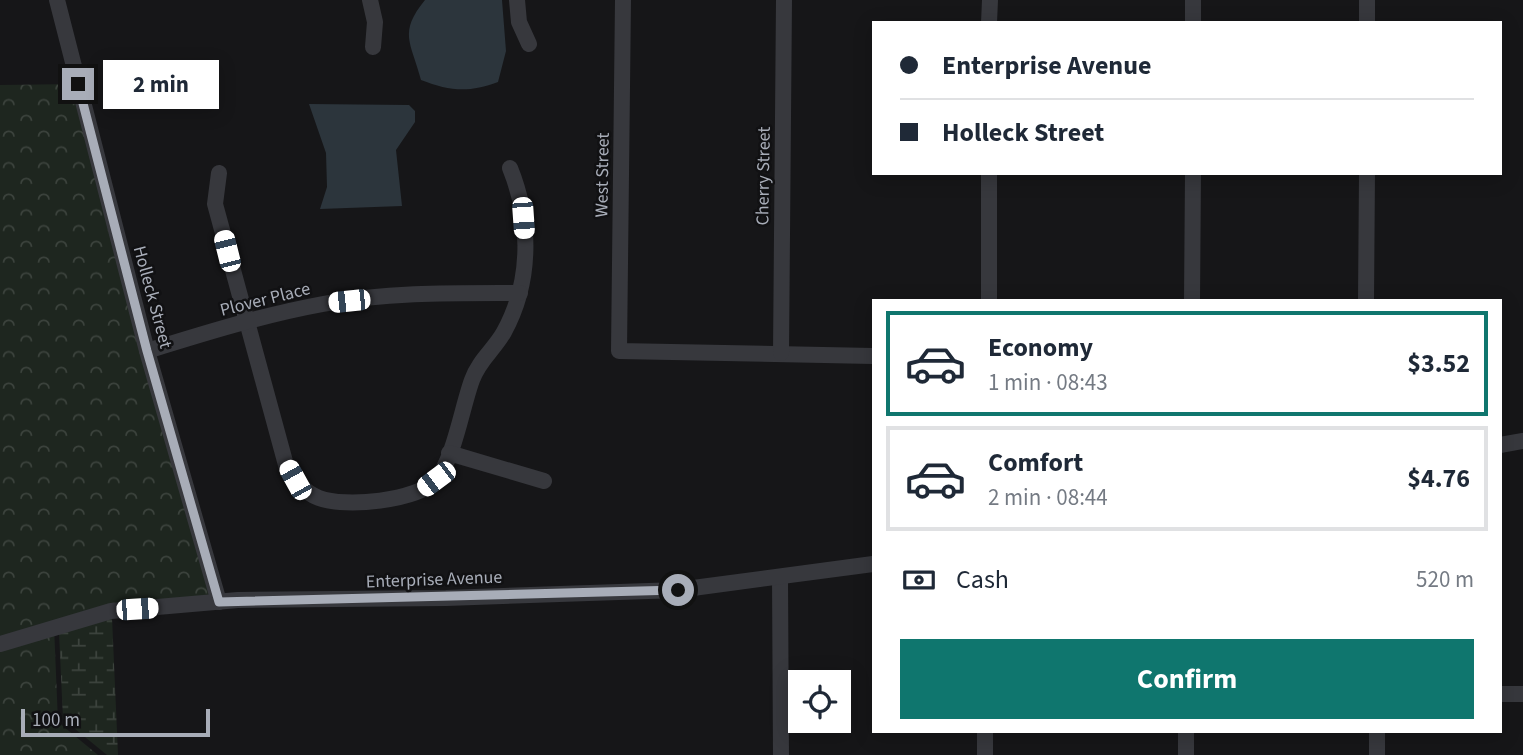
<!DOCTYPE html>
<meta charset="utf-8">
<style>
body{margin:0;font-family:"Source Sans 3",sans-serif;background:#f2f2f3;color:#1f2937;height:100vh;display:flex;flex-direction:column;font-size:26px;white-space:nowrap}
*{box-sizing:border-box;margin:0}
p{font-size:23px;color:#747a83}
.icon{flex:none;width:38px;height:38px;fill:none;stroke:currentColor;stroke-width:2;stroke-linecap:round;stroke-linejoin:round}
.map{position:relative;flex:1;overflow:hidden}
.drawer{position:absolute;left:872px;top:299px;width:630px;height:434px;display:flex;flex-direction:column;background:#fff;border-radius:0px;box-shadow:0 4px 18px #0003}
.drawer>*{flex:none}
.top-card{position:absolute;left:872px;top:21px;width:630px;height:154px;border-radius:0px;box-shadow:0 4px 18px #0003;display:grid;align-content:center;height:154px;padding:0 28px;background:#fff}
.controls{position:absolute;left:788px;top:670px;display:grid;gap:14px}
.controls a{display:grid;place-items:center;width:63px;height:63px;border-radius:0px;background:#fff;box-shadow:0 4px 18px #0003;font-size:35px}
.scale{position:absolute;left:21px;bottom:18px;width:189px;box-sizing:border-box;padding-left:7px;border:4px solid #a8adb8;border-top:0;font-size:19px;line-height:24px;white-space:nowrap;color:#a8adb8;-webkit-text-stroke:5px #111113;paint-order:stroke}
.end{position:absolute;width:32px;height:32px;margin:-16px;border:9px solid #a8adb8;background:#111;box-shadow:0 0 0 4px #111}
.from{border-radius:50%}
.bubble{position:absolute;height:49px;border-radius:0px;background:#fff;box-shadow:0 4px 18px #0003;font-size:23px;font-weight:700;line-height:49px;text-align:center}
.car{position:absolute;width:21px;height:42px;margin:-21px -10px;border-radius:9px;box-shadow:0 0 5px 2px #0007;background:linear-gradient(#fff 24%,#345 0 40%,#fff 0 76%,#345 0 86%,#fff 0)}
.top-card b{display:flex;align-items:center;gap:24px;height:66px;font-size:26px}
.top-card b+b{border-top:2px solid #e0e1e3}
.top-card i{width:18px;height:18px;background:#1f2937}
ul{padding:12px 0 0;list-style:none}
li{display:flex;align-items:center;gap:21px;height:105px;margin:0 14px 10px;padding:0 14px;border:4px solid #e0e1e3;border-radius:0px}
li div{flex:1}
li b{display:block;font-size:26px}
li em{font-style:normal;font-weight:700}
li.current{border-color:#0f766e}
li>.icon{width:63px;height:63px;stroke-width:1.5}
.pay{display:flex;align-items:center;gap:18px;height:77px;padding:0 28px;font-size:26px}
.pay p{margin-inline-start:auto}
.primary-button{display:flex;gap:14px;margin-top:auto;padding:14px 28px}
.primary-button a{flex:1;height:80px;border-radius:0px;background:#0f766e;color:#fff;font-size:28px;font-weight:700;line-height:80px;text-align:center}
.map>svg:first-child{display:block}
</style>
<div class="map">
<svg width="1523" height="755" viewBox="0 0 1523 755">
<defs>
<pattern id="forest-crowns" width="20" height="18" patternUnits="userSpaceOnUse" patternTransform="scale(1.75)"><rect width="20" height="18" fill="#1e261f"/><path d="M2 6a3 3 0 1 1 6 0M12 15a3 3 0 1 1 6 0" fill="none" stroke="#3c433d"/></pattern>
<pattern id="wetland-marsh" width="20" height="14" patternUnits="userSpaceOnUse" patternTransform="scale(1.75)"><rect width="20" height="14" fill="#1e261f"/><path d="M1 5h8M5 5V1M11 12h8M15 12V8" fill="none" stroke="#3c433d"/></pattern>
</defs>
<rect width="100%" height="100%" fill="#161618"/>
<!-- forest -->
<path fill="url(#forest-crowns)" d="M78 84 219 602 54 626 58 722 98 755H0V85Z"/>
<!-- wetland -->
<path fill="url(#wetland-marsh)" d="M112 618 118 755H107L63 719 59 632Z"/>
<!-- water -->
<g fill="#2c353c">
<path d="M425 0H502L506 51 498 82C469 93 449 91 421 80 411 42 398 33 425 0Z"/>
<path d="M309 104 409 105 415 111V122L396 150 402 206 320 209 327 187 326 153Z"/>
</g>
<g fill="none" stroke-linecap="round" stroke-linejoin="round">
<!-- minor -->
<g stroke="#37383d" stroke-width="16">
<path d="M57 0 147 351 219 602"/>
<path d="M370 0 375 22 373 47"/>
<path d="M517 0 519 22 529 44"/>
<path d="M623 0 619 351 873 356"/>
<path d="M1193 0V23"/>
<path d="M1367 0V23"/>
<path d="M989 23 990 0"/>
<path d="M219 173 215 204 286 465C294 479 303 492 319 498 345 508 417 501 436 480 454 459 462 407 472 380 479 360 494 350 504 332 532 281 531 220 510 168"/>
<path d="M989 173V301"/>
<path d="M1192 301 1193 173"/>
<path d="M1366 301 1367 173"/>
<path d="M147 351C205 333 263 315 323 304 388 292 454 293 520 293"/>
<path d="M781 353 784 0"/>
<path d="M1500 445 1523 441"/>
<path d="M449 453 544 481"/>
<path d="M780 578 781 755"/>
<path d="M0 644 111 611 238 600 446 598 678 590 873 564"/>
<path d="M1500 694H1523"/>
<path d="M1186 732V755"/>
<path d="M1377 732V755"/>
<path d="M985 733V755"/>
</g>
</g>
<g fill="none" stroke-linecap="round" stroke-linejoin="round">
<!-- route -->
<path stroke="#a8adb8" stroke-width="9" d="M78 84 147 351 219 602 678 590"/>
</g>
<g text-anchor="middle" stroke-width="5" stroke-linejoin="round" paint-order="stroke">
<!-- street labels -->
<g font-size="18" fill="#a8adb8" stroke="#111113">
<text transform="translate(602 175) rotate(-89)" y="6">West Street</text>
<text transform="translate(763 176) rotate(-89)" y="6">Cherry Street</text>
<text transform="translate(153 297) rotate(75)" y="6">Holleck Street</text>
<text transform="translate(265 299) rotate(-14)" y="6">Plover Place</text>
<text transform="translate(434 579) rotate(-2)" y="6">Enterprise Avenue</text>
</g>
</g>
</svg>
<div class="controls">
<a><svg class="icon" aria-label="locate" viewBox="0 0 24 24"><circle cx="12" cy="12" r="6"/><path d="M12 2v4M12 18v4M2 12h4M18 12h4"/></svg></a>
</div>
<div class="scale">100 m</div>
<i class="end from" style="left:678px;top:590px"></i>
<i class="end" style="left:78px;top:84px"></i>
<div class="bubble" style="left:103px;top:60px;width:116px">2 min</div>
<i class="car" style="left:523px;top:218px;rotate:176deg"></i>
<i class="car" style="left:227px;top:251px;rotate:346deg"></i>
<i class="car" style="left:349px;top:301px;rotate:264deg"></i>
<i class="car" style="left:436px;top:479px;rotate:233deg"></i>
<i class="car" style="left:295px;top:480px;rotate:331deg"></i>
<i class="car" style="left:137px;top:609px;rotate:86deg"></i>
<div class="top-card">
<b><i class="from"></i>Enterprise Avenue</b>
<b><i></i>Holleck Street</b>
</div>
<section class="drawer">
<ul>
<li class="current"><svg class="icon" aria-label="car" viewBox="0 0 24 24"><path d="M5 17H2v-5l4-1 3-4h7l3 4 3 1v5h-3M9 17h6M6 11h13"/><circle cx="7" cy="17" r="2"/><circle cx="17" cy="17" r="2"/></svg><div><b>Economy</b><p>1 min · 08:43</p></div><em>$3.52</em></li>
<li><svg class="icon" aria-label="car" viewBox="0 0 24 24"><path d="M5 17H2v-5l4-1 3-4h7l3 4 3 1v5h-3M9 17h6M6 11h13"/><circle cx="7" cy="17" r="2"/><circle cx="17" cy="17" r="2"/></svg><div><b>Comfort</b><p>2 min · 08:44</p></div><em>$4.76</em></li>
</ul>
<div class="pay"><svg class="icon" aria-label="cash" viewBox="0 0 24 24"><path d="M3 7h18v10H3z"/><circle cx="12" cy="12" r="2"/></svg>Cash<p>520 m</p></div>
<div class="primary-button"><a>Confirm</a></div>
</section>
</div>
